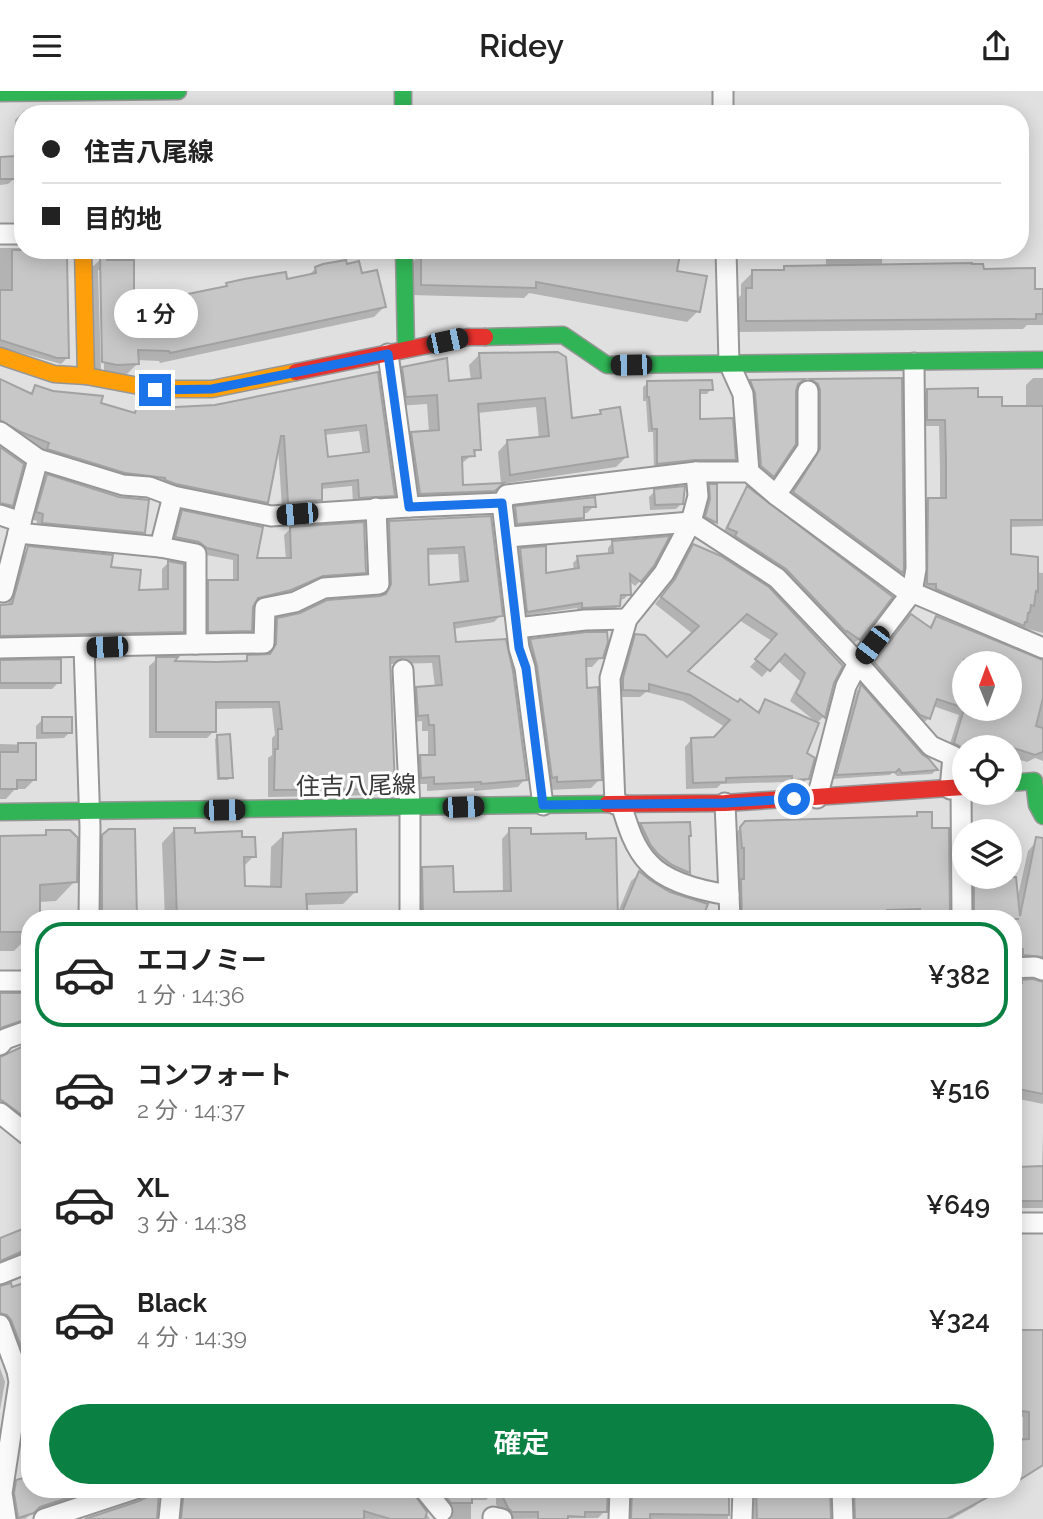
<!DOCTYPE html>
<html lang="ja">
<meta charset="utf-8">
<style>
body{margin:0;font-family:Raleway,"Noto Sans JP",sans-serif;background:#f2f2f2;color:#222;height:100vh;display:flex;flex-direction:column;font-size:26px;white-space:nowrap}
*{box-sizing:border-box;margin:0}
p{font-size:23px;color:#767676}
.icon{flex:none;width:38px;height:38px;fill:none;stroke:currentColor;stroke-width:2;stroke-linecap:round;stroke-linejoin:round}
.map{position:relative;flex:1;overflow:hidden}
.sheet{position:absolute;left:21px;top:819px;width:1001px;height:588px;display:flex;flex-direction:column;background:#fff;border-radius:28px;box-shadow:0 4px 18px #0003}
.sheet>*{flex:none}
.guide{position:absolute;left:14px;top:14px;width:1015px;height:154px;border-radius:28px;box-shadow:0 4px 18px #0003;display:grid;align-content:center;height:154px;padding:0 28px;background:#fff}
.needle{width:46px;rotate:359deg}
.tools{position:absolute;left:952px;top:560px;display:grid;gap:14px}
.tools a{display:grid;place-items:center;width:70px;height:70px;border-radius:50%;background:#fff;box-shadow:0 4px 18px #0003;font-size:35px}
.end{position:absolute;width:32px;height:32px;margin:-16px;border:9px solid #1a73e8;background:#fff;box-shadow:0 0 0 4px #fff}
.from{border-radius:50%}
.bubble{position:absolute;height:49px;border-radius:24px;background:#fff;box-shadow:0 4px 18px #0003;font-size:23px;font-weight:600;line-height:49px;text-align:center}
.car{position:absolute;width:21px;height:42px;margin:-21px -10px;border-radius:9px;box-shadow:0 0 5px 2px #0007;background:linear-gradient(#222 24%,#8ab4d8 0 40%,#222 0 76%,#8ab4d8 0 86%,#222 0)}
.guide b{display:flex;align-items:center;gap:24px;height:66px;font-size:26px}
.guide b+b{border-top:2px solid #e0e0e0}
.guide i{width:18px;height:18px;background:#222}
ul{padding:12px 0 0;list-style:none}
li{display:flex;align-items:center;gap:21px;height:105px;margin:0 14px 10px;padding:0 14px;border:4px solid transparent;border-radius:28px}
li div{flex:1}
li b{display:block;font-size:26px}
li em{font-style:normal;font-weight:600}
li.active{border-color:#0b8043}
li>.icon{width:63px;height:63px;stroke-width:1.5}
.button{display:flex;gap:14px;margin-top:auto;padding:14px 28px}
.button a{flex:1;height:80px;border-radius:42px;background:#0b8043;color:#fff;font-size:28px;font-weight:600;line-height:80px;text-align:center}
header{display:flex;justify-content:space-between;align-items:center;height:91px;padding:0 28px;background:#fff;font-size:32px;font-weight:600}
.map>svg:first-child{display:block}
</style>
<header><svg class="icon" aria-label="menu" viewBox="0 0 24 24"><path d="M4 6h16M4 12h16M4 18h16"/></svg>Ridey<svg class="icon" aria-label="share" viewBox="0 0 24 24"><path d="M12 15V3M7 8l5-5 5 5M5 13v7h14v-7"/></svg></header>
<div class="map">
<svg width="1043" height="1428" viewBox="0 0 1043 1428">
<rect width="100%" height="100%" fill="#e1e0e0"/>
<!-- shadow -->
<g fill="#0003" fill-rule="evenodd">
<path d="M94 19H138V23H91Z"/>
<path d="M24 20H56L60 23H23V58H16L15 29Z"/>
<path d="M0 68 15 87 8 93 0 94Z"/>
<path d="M0 157H23V159L37 168 67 267 61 273 0 256Z"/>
<path d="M439 159H656L675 181 698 220 687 231 529 202 524 207 411 204V173L421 162H439Z"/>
<path d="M826 159H882V176L982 179 1034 200 1043 199V234H1027L1023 238 735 241V210L741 204V193L753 181H781L785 177 826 175Z"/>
<path d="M101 168 133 202 176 208 224 197 227 194 286 190 308 185 316 177 361 185 384 216 374 226 160 272 159 270 137 269V273L127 283 93 281 90 178ZM98 179H102L104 280H101Z"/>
<path d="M557 262 570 329 596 326 601 321 626 366 616 376 501 393 498 361 507 351 539 348 536 316 477 322 479 358 460 374 462 396 500 394 483 409 410 412 402 352 412 343 429 341 427 313 397 315 393 288 403 278 447 292 471 290 469 274 479 264Z"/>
<path d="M377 283 393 404 387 411 353 413 352 395 320 398V409L314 415 282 417 278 355 266 411 260 418 41 364 43 358 14 347 0 337V289L29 303 36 296 134 323 216 316ZM359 340 363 364 326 368 324 344Z"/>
<path d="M1033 287H1043V435L1009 436 1010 464 1035 481 1043 482V542L1020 536 1015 541 921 499V416L928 409H940V378L939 335H921L920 306 927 299 976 308 1000 317H1026V294Z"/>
<path d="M900 289 901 482 895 487 788 408 815 366V307L806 295 811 290Z"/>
<path d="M801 290 796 295 773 383 756 368 746 295 751 291Z"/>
<path d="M648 292 711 298 707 303H698L699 330 734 368 730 372 654 377 653 341H648L646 310H643V296Z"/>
<path d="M47 385 144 441 137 448 36 438 37 430 31 428 40 392Z"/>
<path d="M710 395H716L715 432 709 437 700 432 704 401Z"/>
<path d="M747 397 859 548 853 553 730 451 733 447 723 442 742 403Z"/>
<path d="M655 400 682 412 676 418 650 419 649 406Z"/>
<path d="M594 415 587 422H583V427L576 433 511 439 509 424 516 417Z"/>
<path d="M183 421 255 469H286L284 444 290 438 365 481 359 487 315 490 284 505 253 512 250 539 244 545 203 546V496L209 490 233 491V469L201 463 170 452 177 427Z"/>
<path d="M490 427 501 524 494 531 453 538 454 553 525 688 518 696 474 700V697L427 700V693H414L413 673 420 666H428V640H422V630L411 631 410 605 417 597 435 596 432 572 389 573 394 697 386 704 268 706V667L272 664V647L275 644 272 617 215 618 214 640 207 647H149V575L157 568 172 572H242L248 566 268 565 270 536 278 529 382 506 385 501 382 439 390 431ZM458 463 460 493 427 496 426 464Z"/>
<path d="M613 451 640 490 635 495 629 490V503L624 508 619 509V514L613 520 577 521V517L522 525 515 464 520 459 545 484 574 480 573 472 578 467 608 464V457Z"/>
<path d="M693 455 833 591 823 626 817 632 805 663 808 687 801 694 786 695V691L748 692 721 693 717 697 686 698 685 656 691 649 714 648 725 636 683 610 646 601 640 606H617L616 596 629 552 636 545 667 569 693 543 655 513 668 497 686 462ZM739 529 772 550 750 576 762 586 777 569 800 590 790 610 816 631 766 610 756 622 685 580Z"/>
<path d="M29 457 109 477 137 500H162V478L168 472 182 540 175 547 0 551V515L8 513 22 464Z"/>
<path d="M937 527 1043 571V670L1035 667 1027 671 1010 666V656H964V667L962 669 957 667 948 659 959 624 933 615 929 627 922 633 868 579 904 532 928 537ZM964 572H1010V618H964Z"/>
<path d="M531 549 601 566 592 576H584L585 598 600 688 591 697 549 699 522 558Z"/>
<path d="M0 571 59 591 52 598H0Z"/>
<path d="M861 596 936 679 932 683 897 685 893 681 890 684 832 688 857 600Z"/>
<path d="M43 628 70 641 64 647 36 648V635Z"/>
<path d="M218 645 231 686 228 689H217L215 648Z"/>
<path d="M0 653 34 654 35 688 25 698H15L6 708H0Z"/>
<path d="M918 723 930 739 948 828H734L732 746 746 731 913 727Z"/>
<path d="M641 733H689L688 782 680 789 664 782 633 741Z"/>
<path d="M174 739 240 748 254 765 243 776V796L270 797 271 756 284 744 356 800 343 813 305 814 306 828H165L162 752Z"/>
<path d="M510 739 529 745 616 826 631 790 640 782 700 828H414V786L423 777 452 802 503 801 502 748Z"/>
<path d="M109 740 135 828H95L94 755Z"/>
<path d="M47 741 75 790 56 810 38 811 30 828V844L14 860H0V746H42Z"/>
<path d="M1010 743 1017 809 1028 760 1036 751 1043 753V879L1015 872V866H1013V828H966V786H1010Z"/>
<path d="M1013 890 1043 893V1013L1019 1008V1026L1013 1037Z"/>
<path d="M0 904H30V940L0 942Z"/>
<path d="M30 953V1047L0 1023V967Z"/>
<path d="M1043 1042V1117H1013V1077H1042Z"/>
<path d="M30 1134V1168L4 1172 6 1167 0 1169V1149Z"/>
<path d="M30 1198V1307L29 1305 25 1306 0 1233V1211Z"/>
<path d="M1013 1241H1043V1373L1013 1393V1350H1023V1326H1013Z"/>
<path d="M0 1277 5 1291 0 1319Z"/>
<path d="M30 1383V1398H106L31 1423 25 1428H11L10 1398Z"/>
<path d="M137 1398H159L155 1428H90L140 1410Z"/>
<path d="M196 1398H411L410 1401 430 1428H190Z"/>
<path d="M426 1398H493V1402L486 1409H471V1428H447V1425Z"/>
<path d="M499 1398H606L605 1420 598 1427 503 1428 496 1413V1401Z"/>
<path d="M624 1398H728V1428H626Z"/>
<path d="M747 1398H828L830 1428H750Z"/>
<path d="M846 1398H1006L981 1399 982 1408 975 1415 952 1428H849Z"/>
<path d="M183 1402 190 1428H175L178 1408Z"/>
</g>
<!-- building -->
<g fill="#c8c7c7" stroke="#a3a2a3" stroke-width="2" fill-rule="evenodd">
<path d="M16 65 17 88H0V66Z"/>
<path d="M12 159H38V166H67L69 267H57L0 249V199H12Z"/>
<path d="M558 159 582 162 583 159H668V161L680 163 677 180 707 185 700 221 536 191V197L421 194V160L557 164Z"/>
<path d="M100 166H107V169H134V201L178 200V205L227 195 226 192 244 188 286 181 287 188 316 182 315 176 323 173 346 169 347 173 359 170 362 182 377 179 386 216 170 262 169 260 138 259 139 273 117 274 102 271Z"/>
<path d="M972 172V173H983L984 178 1035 177V198H1043V223H1036V228L746 230V197H752V179H784V175Z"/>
<path d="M558 261 566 266 572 327 601 323 600 319 620 316 628 366 510 384 507 349 549 345 545 307 478 313 481 359H474L475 365 462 366 463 394 504 392 495 400 420 403 411 341 439 339 437 304 406 306 402 276 447 267 449 290 481 287 479 262Z"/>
<path d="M378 281 395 405 359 407 358 389 322 393V409L288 412 284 345H281L268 412 176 393 165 389V387L125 382 47 358 49 352 21 341 0 329V288L32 303 35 294 53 300 103 305 101 312 135 322 136 318 215 314ZM366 334 369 361 328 366 325 339Z"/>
<path d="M902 287 904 477 903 482 793 401 820 358V299L818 293 810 288Z"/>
<path d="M805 288 798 293 796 300V353L774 386 761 375 755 302 750 289Z"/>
<path d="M712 289 713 299H700V328L733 327 736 369H695L657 373V338H652L649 306H647V290Z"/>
<path d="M978 297V306H1002V315H1043V429H1011V463L1038 466V501L1036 500 1034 515 1031 514 1030 521 1028 522 1027 531H1025L1024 535 936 498V493H927L928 407H946V370L945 329H927V298Z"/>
<path d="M0 356 24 373 13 415 0 412Z"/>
<path d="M47 383 119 406 149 409 145 442 42 432 43 423 36 421Z"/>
<path d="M709 393H717V432L705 426 710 408Z"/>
<path d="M685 395 683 413 655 414 654 398Z"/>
<path d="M747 395 893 506 860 549 847 540 846 541 786 478 735 445 737 441 727 437Z"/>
<path d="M595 406 596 416H584V427L517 433 515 415Z"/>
<path d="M182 419 263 436 257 467H291L290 436 364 431 366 482 323 485 291 499 258 507 253 516 252 540 208 541V489H238V464L207 457 199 451 175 446Z"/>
<path d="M491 425 503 525 454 532 456 551 506 548 513 580 527 689 481 693V691L434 693V686L421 687 420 664H435L434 634H429L428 624 418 625 416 596 442 594 439 565 390 566 395 698 274 699 275 658H278V638H282L279 611H216V641H156V566H178L175 570 216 571 247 570V564L270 563 276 553 277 527 300 522 327 509 380 505 386 503 391 493 389 430ZM464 456 468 490 429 494 428 458Z"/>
<path d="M670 445 654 475 641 491 630 483 631 504H621L620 515 582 517V512L527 521 520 457 546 455V482L579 477 577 465 613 462 612 450Z"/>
<path d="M693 453 721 465 769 496 843 575 834 592 825 627 796 602 805 582 785 563 770 580 755 568 777 543 747 523 688 580 738 611 740 608 759 622 765 608 819 632 807 662 815 667 809 688 792 689V685L756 686 726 687V691L693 692 691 647 714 646 730 629 690 604 649 593V600L623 599V587L635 543 645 544 667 566 699 535 661 506 675 488Z"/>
<path d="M28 455 113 464 111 476 141 479 139 499 168 498V470L184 473V541L0 545V514L12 513Z"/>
<path d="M911 523 931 537 936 525 1043 569V607L1036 635 1043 637V661L1035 664 1010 656H961L954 652 964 618H1010V572H973L964 569V617L937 608 930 628 920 624 874 571Z"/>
<path d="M586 541H607L608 551 603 567 586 568 587 597 598 596 602 689 557 691V686L552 687 537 575 530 548Z"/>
<path d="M61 568V592H0V569Z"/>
<path d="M861 593 922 663 929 668 938 679 902 682 899 678 896 681 836 684Z"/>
<rect x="42" y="626" width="30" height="16"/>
<path d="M230 643 233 687H219L217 644Z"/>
<path d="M18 652H36V689H17V698H0V661H18Z"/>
<path d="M917 721H932V737H949L950 828H920V818L887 819V828H742L741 788H744V757H742L740 736 745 730 917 725Z"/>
<path d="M690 731 691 745H689L690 782 672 774 658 763 650 753 640 732Z"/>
<path d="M174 737H195V742L242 740V746H255L256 766H244L245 795 281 796 283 742 356 738 357 801 306 803 308 828H177Z"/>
<path d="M509 737H531V743L586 742V748L616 747 618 828H510V821L453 822V828H423L422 776 453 775 454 801 511 800Z"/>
<path d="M109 738H135L137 828 102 825V744Z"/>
<path d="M46 739H70L78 747 77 791 40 794V828H30V841H0V745L46 744Z"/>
<path d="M1036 746 1043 747V866L1023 864V858L1013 859V828H1019H974V786H1016L1020 825Z"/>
<path d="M639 780 650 789 670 801 708 813 702 828H687L677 824 675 828H666L653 821 650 828H619Z"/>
<path d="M1033 888 1043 891V1003L1013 997V893L1022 892V889Z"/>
<path d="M0 902H30V927L0 937Z"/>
<path d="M30 952V1030L0 1008V966Z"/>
<path d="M1043 1075V1110H1013V1076Z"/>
<path d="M30 1135V1157L0 1170V1147Z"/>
<path d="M30 1190V1268L25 1266 11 1229 7 1224 0 1222V1195L11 1192 12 1196Z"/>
<path d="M1013 1239H1043V1374L1013 1393V1349L1029 1348V1321L1020 1320V1305H1013Z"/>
<path d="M30 1385V1398H95L40 1416 34 1422 18 1427 14 1402 16 1389Z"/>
<path d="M184 1398H402L413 1402 427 1421 425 1428H390L364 1420V1428H181Z"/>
<path d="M440 1398H472V1412H451Z"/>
<path d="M499 1398H608L607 1421H585V1426L568 1425V1428H538V1421H512L508 1417Z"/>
<path d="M632 1398 713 1402V1398H729V1424L650 1423V1428H631Z"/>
<path d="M756 1398H830L831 1428H757Z"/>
<path d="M854 1398 896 1399 1003 1398 947 1428H855Z"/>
<path d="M157 1401H159L157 1428H85L139 1410Z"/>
</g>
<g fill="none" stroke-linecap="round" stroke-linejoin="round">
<!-- street casing -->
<g stroke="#979696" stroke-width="23">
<g id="street">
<path d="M723 0V23"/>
<path d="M0 143H23"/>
<path d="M726 159 729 272 743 303 749 381"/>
<path d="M0 341 38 368 18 442 160 456 173 405"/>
<path d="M38 368 123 394 149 396 173 405 271 425 409 416 388 263"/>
<path d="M696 381 698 405 691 431 777 487 858 572 912 501 916 478 914 272"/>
<path d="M776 404 808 357V300"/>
<path d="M502 412 519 557 525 577 543 714"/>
<path d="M409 416 502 412 507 404 696 381H749L776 404 902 497 1043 557"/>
<path d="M0 424 21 431"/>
<path d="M507 446 691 431"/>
<path d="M160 456 196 463V553L264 552 265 517 295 511 324 497 379 493 376 417"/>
<path d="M3 501 18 442"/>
<path d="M517 537 585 529 627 528"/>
<path d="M84 556 90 736 89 828"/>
<path d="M0 557 196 553"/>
<path d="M403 579 410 717V828"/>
<path d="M961 697 962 828"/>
<path d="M817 707 846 595 858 572 931 655 953 665 950 698"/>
<path d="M725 712 730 828"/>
<path d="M615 713 610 587 627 528 664 482 691 431"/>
<path d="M621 713C627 733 634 757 649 772 667 792 703 800 729 804"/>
<path d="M1013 877 1035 876 1043 879"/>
<path d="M0 890H30"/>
<path d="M0 954 5 948 30 939"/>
<path d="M0 1022 30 1046"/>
<path d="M1013 1132H1043"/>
<path d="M0 1183 30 1171"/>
<path d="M0 1234 17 1280 19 1291 2 1402 6 1428"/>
<path d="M424 1398 442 1420"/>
<path d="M842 1398 843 1428"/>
<path d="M493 1426 502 1428"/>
<path d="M44 1428 135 1398"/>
<path d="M169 1428 172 1398"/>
<path d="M619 1428 620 1398"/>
<path d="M742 1428 743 1398"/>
</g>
</g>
<!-- fast casing -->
<g stroke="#979696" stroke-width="19">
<g id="fast">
<path d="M403 0V23"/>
<path d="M0 2 178 0"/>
<path d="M404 159 406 258"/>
<path d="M485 246 563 244 607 274 1043 269"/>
<path d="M1010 692 1034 690 1037 714 1043 725"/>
<path d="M0 721 607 713"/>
</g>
</g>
<!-- slow casing -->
<g stroke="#979696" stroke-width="19">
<g id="slow">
<path d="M83 159 86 285"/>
<path d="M0 265 54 283 86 285 155 298H212L296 281"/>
</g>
</g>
<!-- jam casing -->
<g stroke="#979696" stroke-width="19">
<g id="jam">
<path d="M296 281 468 246H485"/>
<path d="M607 713 725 712 964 696"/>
</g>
</g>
<!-- street -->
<use href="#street" stroke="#fafafa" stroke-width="19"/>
<!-- fast -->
<use href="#fast" stroke="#30b455" stroke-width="16"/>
<!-- slow -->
<use href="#slow" stroke="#ff9f0a" stroke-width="16"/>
<!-- jam -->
<use href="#jam" stroke="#e5322d" stroke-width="16"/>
</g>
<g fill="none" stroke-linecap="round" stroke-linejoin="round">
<!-- route -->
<path stroke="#1a73e8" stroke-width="9" d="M155 299 212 298 388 263 409 416 502 412 519 557 526 577 543 714 725 712 794 708"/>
</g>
<g text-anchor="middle" stroke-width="6" stroke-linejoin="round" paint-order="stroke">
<!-- street labels -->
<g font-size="24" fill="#3a3939" stroke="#fff">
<text transform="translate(356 695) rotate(-1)" y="8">住吉八尾線</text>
</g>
</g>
</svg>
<div class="tools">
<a><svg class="needle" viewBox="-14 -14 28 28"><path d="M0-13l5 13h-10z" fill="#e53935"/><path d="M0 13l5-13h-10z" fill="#767676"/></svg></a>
<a><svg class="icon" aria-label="locate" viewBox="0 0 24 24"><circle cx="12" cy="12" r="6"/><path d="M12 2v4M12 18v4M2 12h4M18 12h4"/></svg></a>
<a><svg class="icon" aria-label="layers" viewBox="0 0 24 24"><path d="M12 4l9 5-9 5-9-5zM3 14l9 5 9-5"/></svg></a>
</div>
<i class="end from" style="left:794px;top:708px"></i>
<i class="end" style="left:155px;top:299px"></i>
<div class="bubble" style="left:114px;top:198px;width:84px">1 分</div>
<i class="car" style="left:447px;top:250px;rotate:78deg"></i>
<i class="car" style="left:631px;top:274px;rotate:269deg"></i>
<i class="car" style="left:297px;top:423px;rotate:265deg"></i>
<i class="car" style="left:872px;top:554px;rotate:217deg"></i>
<i class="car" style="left:107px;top:556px;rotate:268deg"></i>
<i class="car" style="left:463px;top:716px;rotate:88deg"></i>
<i class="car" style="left:224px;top:719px;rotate:89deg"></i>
<div class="guide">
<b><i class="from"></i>住吉八尾線</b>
<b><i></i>目的地</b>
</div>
<section class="sheet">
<ul>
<li class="active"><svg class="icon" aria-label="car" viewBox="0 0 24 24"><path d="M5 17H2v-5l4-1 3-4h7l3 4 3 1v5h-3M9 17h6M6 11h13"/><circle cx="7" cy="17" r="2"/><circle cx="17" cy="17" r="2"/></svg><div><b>エコノミー</b><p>1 分 · 14:36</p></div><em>¥382</em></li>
<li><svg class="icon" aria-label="car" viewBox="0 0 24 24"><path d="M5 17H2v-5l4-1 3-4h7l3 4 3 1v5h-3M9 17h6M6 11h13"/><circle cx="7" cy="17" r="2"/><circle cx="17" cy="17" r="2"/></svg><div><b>コンフォート</b><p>2 分 · 14:37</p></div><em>¥516</em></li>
<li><svg class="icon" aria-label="car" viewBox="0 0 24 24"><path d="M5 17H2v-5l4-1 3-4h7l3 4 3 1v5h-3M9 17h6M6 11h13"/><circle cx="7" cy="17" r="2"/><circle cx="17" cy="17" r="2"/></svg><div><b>XL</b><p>3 分 · 14:38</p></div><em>¥649</em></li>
<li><svg class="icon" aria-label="car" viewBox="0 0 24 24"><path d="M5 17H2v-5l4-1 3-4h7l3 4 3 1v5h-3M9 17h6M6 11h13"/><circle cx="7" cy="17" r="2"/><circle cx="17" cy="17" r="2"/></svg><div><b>Black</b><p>4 分 · 14:39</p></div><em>¥324</em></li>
</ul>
<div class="button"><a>確定</a></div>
</section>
</div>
